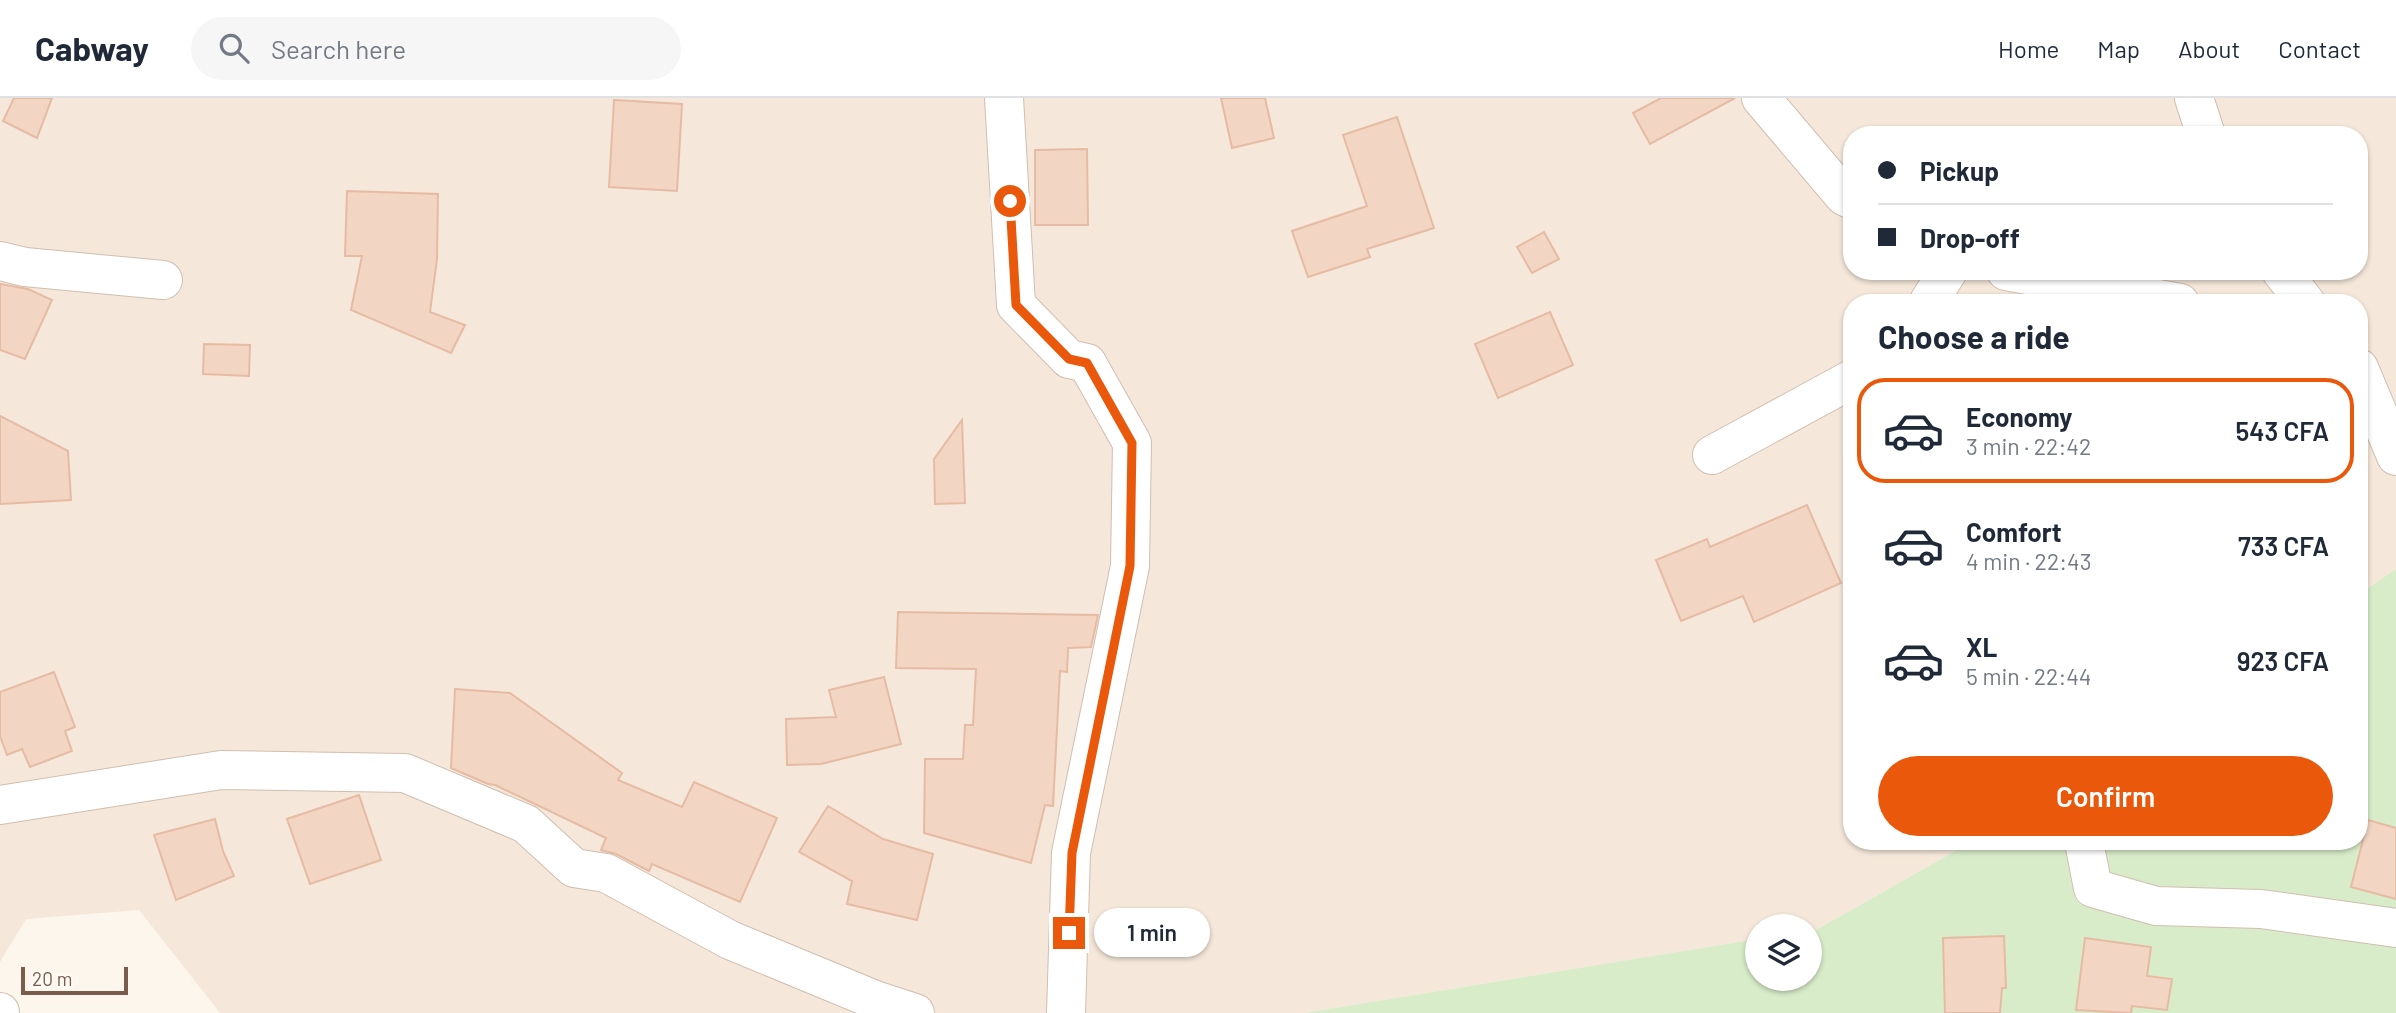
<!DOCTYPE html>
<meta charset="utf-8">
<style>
body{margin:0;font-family:Barlow,sans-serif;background:#f6f6f7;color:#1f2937;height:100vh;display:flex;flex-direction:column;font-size:26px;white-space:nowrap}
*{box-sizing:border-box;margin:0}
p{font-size:23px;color:#747a83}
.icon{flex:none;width:38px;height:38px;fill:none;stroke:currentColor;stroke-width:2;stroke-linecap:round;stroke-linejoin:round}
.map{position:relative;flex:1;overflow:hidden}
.side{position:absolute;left:1843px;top:196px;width:525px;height:556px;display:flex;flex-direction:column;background:#fff;border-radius:28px;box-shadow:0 2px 5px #0004}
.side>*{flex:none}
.hud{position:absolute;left:1843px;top:28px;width:525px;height:154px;border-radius:28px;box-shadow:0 2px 5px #0004;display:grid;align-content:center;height:154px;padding:0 35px;background:#fff}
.buttons{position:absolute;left:1745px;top:816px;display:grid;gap:14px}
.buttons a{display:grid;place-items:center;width:77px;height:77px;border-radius:50%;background:#fff;box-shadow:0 2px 5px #0004;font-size:35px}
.scale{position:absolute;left:21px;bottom:18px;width:107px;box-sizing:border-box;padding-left:7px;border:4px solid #7a5c4d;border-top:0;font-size:19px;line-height:24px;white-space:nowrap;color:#7a5c4d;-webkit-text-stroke:5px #fffaf3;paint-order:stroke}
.end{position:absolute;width:32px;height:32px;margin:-16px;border:9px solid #ea580c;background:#fff;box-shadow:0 0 0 4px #fff}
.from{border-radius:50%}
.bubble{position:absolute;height:49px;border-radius:24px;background:#fff;box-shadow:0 2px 5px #0004;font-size:23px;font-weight:600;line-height:49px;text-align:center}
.hud b{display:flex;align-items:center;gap:24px;height:66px;font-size:26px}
.hud b+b{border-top:2px solid #e0e1e3}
.hud i{width:18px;height:18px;background:#1f2937}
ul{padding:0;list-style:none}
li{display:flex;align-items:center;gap:21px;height:105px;margin:0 14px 10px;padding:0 21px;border:4px solid transparent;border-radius:28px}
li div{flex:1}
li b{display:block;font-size:26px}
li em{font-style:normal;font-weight:600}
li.active{border-color:#ea580c}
li>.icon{width:63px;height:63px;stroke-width:1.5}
h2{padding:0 35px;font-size:32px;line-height:84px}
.button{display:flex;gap:14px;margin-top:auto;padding:14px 35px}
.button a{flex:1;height:80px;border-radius:42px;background:#ea580c;color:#fff;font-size:28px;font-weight:600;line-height:80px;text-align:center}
header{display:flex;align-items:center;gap:42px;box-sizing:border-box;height:98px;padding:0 35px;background:#fff;border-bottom:2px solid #e0e1e3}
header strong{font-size:33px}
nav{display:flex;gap:38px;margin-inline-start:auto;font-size:24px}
.search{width:490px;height:63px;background:#f6f6f7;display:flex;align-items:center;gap:18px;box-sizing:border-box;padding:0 24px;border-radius:38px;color:#747a83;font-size:26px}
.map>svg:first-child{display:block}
</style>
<header>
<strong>Cabway</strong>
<div class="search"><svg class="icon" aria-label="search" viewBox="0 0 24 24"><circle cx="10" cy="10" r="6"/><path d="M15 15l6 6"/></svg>Search here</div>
<nav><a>Home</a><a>Map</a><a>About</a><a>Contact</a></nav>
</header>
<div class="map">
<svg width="2396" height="915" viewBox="0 0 2396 915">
<rect width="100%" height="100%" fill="#fdf6ec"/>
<!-- residential -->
<path fill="#f5e8da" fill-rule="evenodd" d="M0 0H2396V471L2359 496V205H1852V744H1971L1816 832 1810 833V828H1757V841L1304 915H220L139 812 26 821 0 864ZM1852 37H2359V173H1852Z"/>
<!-- green -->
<path fill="#d8ecc9" d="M2396 471V915H1304L1757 841V880H1810V833L1816 832 1971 744H2359V496Z"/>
<!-- building -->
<g fill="#f3d5c3" stroke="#e6bba3" stroke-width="2">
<path d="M14 0H52L37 40 3 23Z"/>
<path d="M1221 0H1265L1274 40 1232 50Z"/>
<path d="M1661 0H1735L1650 46 1633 15Z"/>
<path d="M614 2 682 6 677 93 609 89Z"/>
<path d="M1397 19 1434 130 1367 151 1370 159 1308 179 1292 133 1367 108 1343 37Z"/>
<path d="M1087 51 1088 127H1035V52Z"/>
<path d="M347 93 438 96 437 161 430 214 465 227 451 255 351 212 362 158H345Z"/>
<path d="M1544 134 1559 161 1532 175 1517 149Z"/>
<path d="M0 186 28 191 52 202 25 261 0 252Z"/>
<path d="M1550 214 1573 267 1498 300 1475 246Z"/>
<path d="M204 246 250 247 249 278 203 276Z"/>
<path d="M0 318 68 353 71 402 0 406Z"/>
<path d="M962 322 965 405 935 406 934 361Z"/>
<path d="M1807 407 1841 485 1754 524 1743 498 1681 523 1656 462 1707 441 1710 449Z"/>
<path d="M898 514 1098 517 1091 549 1068 550 1067 574 1060 573 1053 708 1045 707 1031 765 924 735 925 661H963L965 627H973L976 571 896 570Z"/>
<path d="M54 574 75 629 65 633 72 653 30 669 22 651 7 657 0 638V594Z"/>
<path d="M884 579 901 646 821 666 787 667 786 621 836 619 829 592Z"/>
<path d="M455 591 510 595 622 675 618 682 682 709 694 684 777 720 740 804 652 766 649 773 616 756 601 752 606 740 495 687 488 686 451 670Z"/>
<path d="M359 697 381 762 310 786 287 721Z"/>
<path d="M828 708 883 741 933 756 917 822 847 806 852 783 799 754Z"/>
<path d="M215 721 223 753 234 778 176 802 154 737Z"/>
<path d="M2368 722 2396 730V801L2351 789Z"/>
<path d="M2004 838 2006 890H2002L2000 915H1945L1943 840Z"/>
<path d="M2085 840 2151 849 2147 878 2172 881 2167 912 2132 908 2131 915 2076 912Z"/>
</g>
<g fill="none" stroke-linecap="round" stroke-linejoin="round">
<!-- minor casing -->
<g stroke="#d1beb0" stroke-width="40">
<g id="minor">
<path d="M1004 0 1016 207 1069 261 1087 265 1132 345 1130 468 1071 755 1066 915"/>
<path d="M1761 0 1844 98 1852 102"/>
<path d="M2194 0 2206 37"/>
<path d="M0 163 25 169 163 182"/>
<path d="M2006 173 2180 205"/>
<path d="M2281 173 2306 205"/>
<path d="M1928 205 1948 173"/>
<path d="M2359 270 2396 358"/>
<path d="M1712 357 1852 281"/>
<path d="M0 707 221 672 405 675 526 726 574 770 606 775 730 842 875 902 915 915"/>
<path d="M2084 744 2093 790 2156 808 2261 811 2396 830"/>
<path d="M0 914V915"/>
</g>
</g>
<!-- minor -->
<use href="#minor" stroke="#fff" stroke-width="38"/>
</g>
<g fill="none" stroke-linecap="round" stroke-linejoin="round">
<!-- route -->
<path stroke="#ea580c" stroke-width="9" d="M1010 103 1016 207 1069 261 1087 265 1132 345 1130 468 1072 755 1069 835"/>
</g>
</svg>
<div class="buttons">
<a><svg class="icon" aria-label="layers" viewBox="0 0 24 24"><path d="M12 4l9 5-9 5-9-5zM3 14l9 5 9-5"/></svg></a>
</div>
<div class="scale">20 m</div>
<i class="end from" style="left:1010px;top:103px"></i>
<i class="end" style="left:1069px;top:835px"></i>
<div class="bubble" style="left:1094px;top:810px;width:116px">1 min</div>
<div class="hud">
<b><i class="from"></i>Pickup</b>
<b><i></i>Drop-off</b>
</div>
<section class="side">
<h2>Choose a ride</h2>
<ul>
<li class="active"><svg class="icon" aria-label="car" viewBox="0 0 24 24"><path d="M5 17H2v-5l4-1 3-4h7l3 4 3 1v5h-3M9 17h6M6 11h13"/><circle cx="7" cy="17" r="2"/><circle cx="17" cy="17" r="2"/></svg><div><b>Economy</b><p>3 min · 22:42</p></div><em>543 CFA</em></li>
<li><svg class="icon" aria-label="car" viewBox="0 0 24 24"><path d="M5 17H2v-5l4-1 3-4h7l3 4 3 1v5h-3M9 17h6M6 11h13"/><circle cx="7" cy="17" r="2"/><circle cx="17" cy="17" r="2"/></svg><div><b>Comfort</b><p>4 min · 22:43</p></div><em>733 CFA</em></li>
<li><svg class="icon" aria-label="car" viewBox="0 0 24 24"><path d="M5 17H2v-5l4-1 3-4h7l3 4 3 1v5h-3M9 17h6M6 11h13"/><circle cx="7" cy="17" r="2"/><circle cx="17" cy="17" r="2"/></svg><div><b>XL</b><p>5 min · 22:44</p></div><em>923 CFA</em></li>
</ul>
<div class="button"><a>Confirm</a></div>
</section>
</div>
